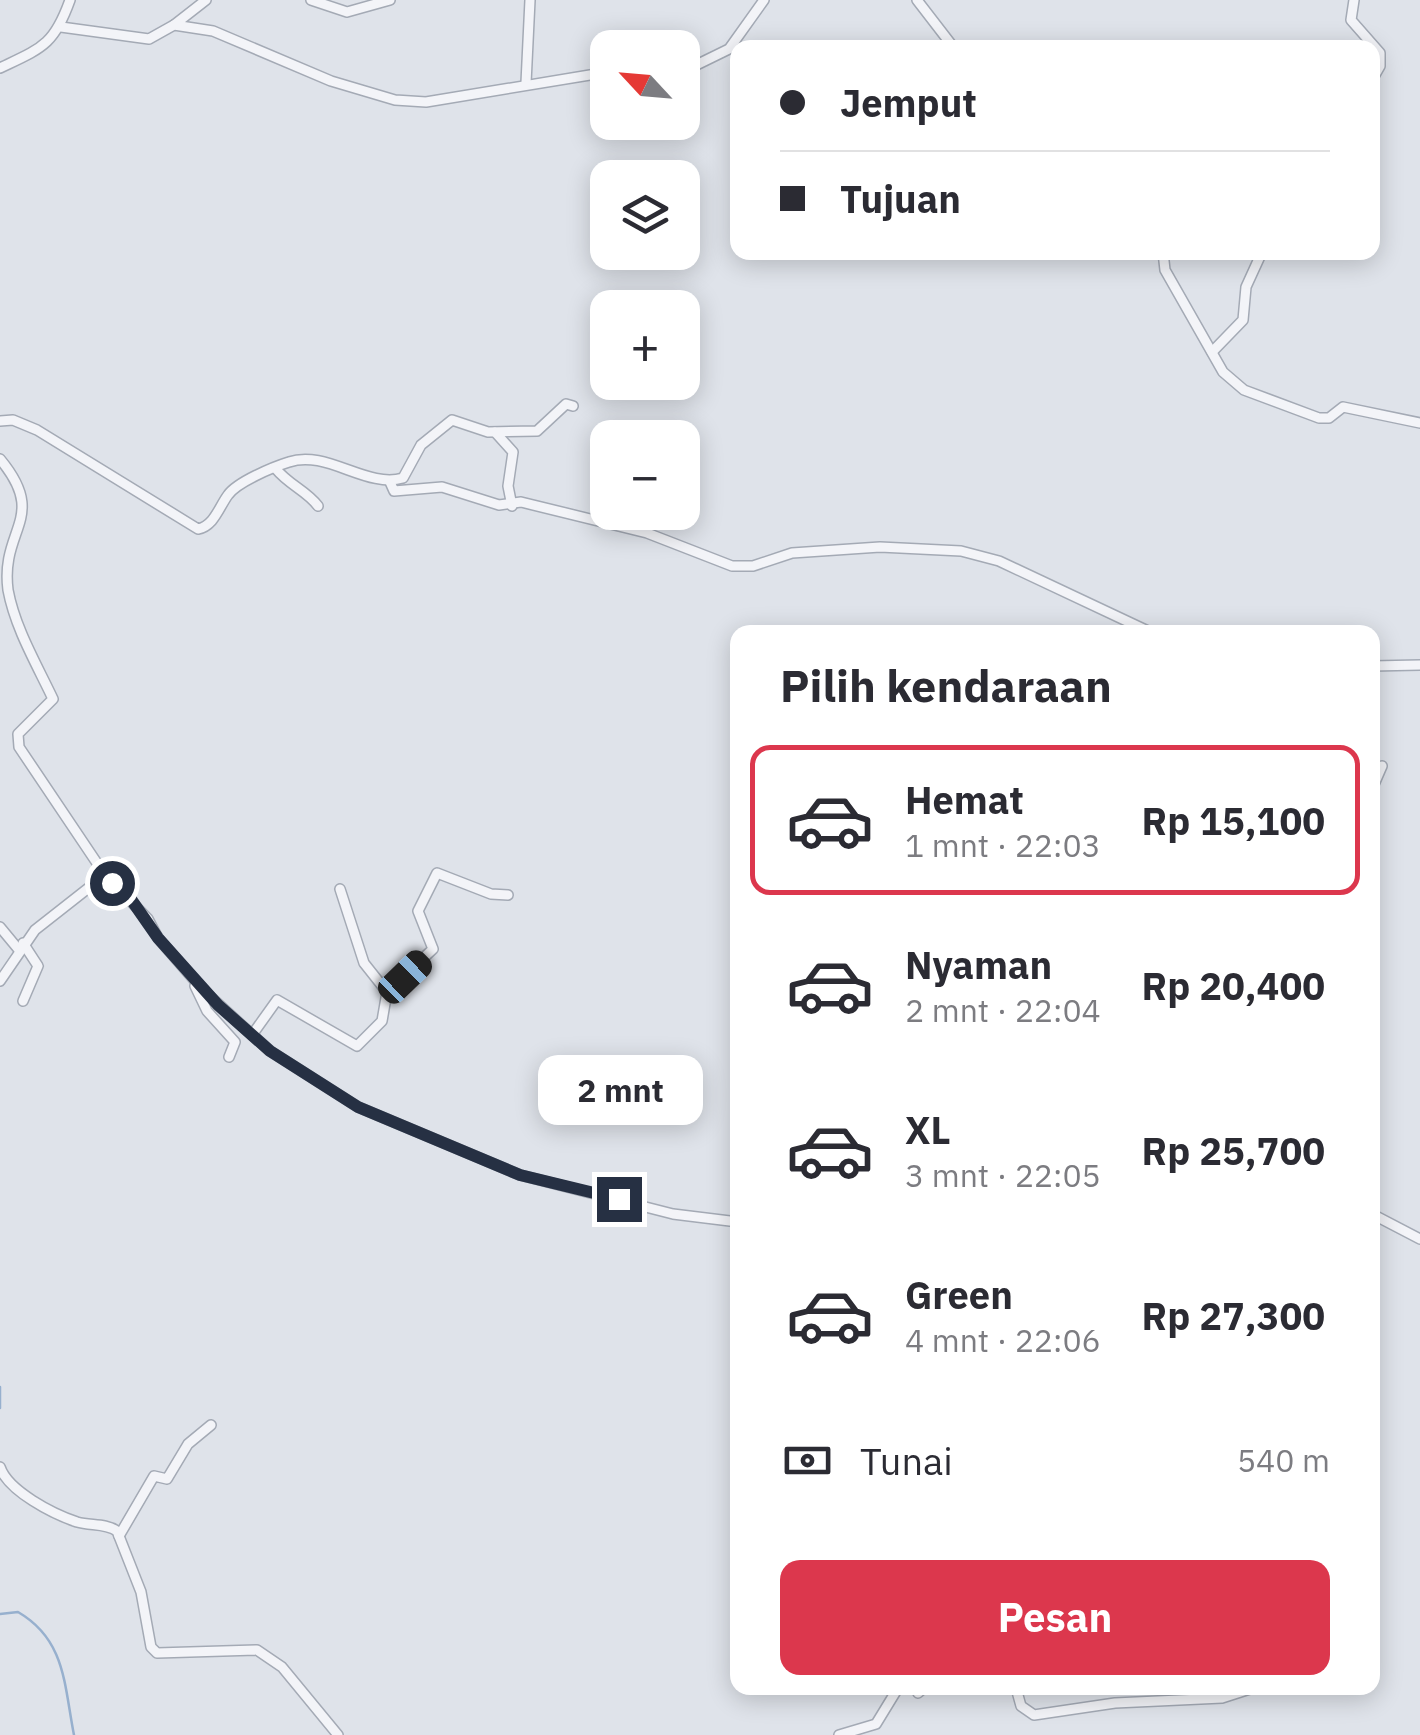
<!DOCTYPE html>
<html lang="id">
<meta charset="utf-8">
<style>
body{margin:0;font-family:"IBM Plex Sans",sans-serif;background:#f7f7f7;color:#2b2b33;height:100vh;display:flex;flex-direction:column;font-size:38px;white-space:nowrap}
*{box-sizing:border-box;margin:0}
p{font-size:32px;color:#7c7c81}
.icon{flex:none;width:55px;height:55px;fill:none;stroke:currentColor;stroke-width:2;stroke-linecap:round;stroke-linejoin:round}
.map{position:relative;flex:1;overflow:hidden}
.sheet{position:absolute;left:730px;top:625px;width:650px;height:1070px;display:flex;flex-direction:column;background:#fff;border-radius:20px;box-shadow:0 5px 25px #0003}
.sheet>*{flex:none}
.hud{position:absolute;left:730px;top:40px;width:650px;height:220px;border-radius:20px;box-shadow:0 5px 25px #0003;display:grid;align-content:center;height:220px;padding:0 50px;background:#fff}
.needle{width:65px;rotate:296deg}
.controls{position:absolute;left:590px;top:30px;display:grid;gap:20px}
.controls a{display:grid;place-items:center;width:110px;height:110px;border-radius:20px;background:#fff;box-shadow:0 5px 25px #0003;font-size:50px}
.end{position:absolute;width:45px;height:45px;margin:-22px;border:12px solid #263043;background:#fff;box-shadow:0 0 0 5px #fff}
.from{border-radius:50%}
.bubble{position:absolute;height:70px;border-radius:20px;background:#fff;box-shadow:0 5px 25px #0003;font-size:32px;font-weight:700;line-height:70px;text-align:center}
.car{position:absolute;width:30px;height:60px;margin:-30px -15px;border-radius:12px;box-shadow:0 0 8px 2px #0007;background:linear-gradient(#222 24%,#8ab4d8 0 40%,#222 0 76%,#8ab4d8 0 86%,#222 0)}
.hud b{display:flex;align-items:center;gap:35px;height:95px;font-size:38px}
.hud b+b{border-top:2px solid #e1e1e2}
.hud i{width:25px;height:25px;background:#2b2b33}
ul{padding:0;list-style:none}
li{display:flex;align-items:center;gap:30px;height:150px;margin:0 20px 15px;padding:0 30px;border:5px solid transparent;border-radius:20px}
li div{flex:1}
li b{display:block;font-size:38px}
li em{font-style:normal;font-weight:700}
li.selected{border-color:#dc374d}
li>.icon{width:90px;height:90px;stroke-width:1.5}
h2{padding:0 50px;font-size:45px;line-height:120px}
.pay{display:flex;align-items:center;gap:25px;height:110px;padding:0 50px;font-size:38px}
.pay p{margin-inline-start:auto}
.button{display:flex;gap:20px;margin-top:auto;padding:20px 50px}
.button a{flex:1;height:115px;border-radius:20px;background:#dc374d;color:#fff;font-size:40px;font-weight:700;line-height:115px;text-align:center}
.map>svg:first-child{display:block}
</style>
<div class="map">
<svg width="1420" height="1735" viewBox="0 0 1420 1735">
<rect width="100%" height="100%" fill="#dfe3ea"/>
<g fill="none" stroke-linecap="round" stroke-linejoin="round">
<!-- stream -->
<g stroke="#97b0ce" stroke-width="2.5">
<path d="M0 1387V1408"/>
<path d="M0 1614 18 1612C66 1640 64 1685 74 1735"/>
</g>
<!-- minor casing -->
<g stroke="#a4aab5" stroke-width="12">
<g id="minor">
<path d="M311 0 347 12 390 0"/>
<path d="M917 0 954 48"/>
<path d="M1354 0 1351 20 1380 53V66L1372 80"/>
<path d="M174 25 206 0"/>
<path d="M61 27 149 39 174 25 213 31 331 81 395 100 426 102 608 72"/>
<path d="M0 68C42 48 54 45 70 0"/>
<path d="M682 72 729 49 764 0"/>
<path d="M526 83 530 0"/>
<path d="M1163 252 1165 270 1223 372 1244 390 1319 418H1329L1343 407 1420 423"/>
<path d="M1212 352 1243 320 1246 287 1262 252"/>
<path d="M0 421 13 420 37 430 198 529C214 526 219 507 228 495 237 482 273 467 289 462 326 449 367 489 403 478L421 445 452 420 488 432 537 431 566 404 573 406"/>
<path d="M495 432 513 452 508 486 512 506"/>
<path d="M0 459C49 518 0 528 8 590 15 628 37 665 53 699L18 734 19 747 105 875 148 919 158 938 203 990 270 1051 358 1107 520 1175 673 1214 738 1222"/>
<path d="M276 469C289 485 307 491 318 506"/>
<path d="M390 482 394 491 442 487 499 505 521 502 647 533 732 566H753L792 553 880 547 961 551 999 561 1150 632"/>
<path d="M1372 666 1420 665"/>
<path d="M1372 789 1382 766"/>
<path d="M340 889 364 963 387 992"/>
<path d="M0 927 19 950"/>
<path d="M0 981 35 930 105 875"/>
<path d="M195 986 207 1011 235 1042 229 1057"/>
<path d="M23 1001 38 966 23 943"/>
<path d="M252 1035 277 1000 357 1046 382 1021 387 992 433 949 418 911 437 873 491 894 508 895"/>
<path d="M1372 1214 1420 1239"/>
<path d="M0 1467C8 1491 53 1514 77 1522 91 1526 105 1523 117 1531L141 1592 151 1647 157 1653 257 1650 282 1667 338 1735"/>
<path d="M119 1536 154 1476 167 1479 188 1444 211 1425"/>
<path d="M1016 1688 1021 1706 1034 1715 1115 1703 1222 1698 1253 1688"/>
<path d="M918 1693 924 1688"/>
<path d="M839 1735 876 1724 898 1688"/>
</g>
</g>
<!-- minor -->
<use href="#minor" stroke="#f3f4f8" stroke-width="9"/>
</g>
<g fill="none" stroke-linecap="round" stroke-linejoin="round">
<!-- route -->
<path stroke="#263043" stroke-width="12" d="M112 883 128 895 158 938 218 1005 270 1051 358 1107 520 1175 619 1199"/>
</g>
</svg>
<div class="controls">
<a><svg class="needle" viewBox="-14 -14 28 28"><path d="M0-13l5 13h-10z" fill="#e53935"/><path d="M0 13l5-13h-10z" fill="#7c7c81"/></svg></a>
<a><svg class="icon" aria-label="layers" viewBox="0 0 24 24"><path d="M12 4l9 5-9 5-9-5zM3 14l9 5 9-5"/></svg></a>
<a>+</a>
<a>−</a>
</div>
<i class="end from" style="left:112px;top:883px"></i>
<i class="end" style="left:619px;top:1199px"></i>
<div class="bubble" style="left:538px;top:1055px;width:165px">2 mnt</div>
<i class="car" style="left:405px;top:977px;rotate:46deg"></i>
<div class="hud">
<b><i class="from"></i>Jemput</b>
<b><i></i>Tujuan</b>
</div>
<section class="sheet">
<h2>Pilih kendaraan</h2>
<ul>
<li class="selected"><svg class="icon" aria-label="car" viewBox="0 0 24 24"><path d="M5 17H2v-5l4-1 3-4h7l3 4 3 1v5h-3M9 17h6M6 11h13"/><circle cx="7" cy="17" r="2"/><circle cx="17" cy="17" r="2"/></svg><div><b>Hemat</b><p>1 mnt · 22:03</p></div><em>Rp 15,100</em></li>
<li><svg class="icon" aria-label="car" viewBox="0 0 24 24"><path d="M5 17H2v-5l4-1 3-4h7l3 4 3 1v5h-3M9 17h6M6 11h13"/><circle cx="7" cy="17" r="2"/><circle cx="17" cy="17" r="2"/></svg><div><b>Nyaman</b><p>2 mnt · 22:04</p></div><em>Rp 20,400</em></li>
<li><svg class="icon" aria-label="car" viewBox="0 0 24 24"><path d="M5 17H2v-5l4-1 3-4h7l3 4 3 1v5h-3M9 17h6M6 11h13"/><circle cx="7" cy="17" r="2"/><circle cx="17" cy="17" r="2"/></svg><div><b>XL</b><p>3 mnt · 22:05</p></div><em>Rp 25,700</em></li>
<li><svg class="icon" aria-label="car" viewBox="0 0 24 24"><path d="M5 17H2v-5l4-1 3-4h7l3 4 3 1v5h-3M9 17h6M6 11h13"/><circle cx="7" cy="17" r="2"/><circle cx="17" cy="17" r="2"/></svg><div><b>Green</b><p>4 mnt · 22:06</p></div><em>Rp 27,300</em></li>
</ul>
<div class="pay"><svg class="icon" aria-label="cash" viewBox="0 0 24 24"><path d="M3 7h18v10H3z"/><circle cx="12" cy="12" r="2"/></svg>Tunai<p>540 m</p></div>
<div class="button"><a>Pesan</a></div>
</section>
</div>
